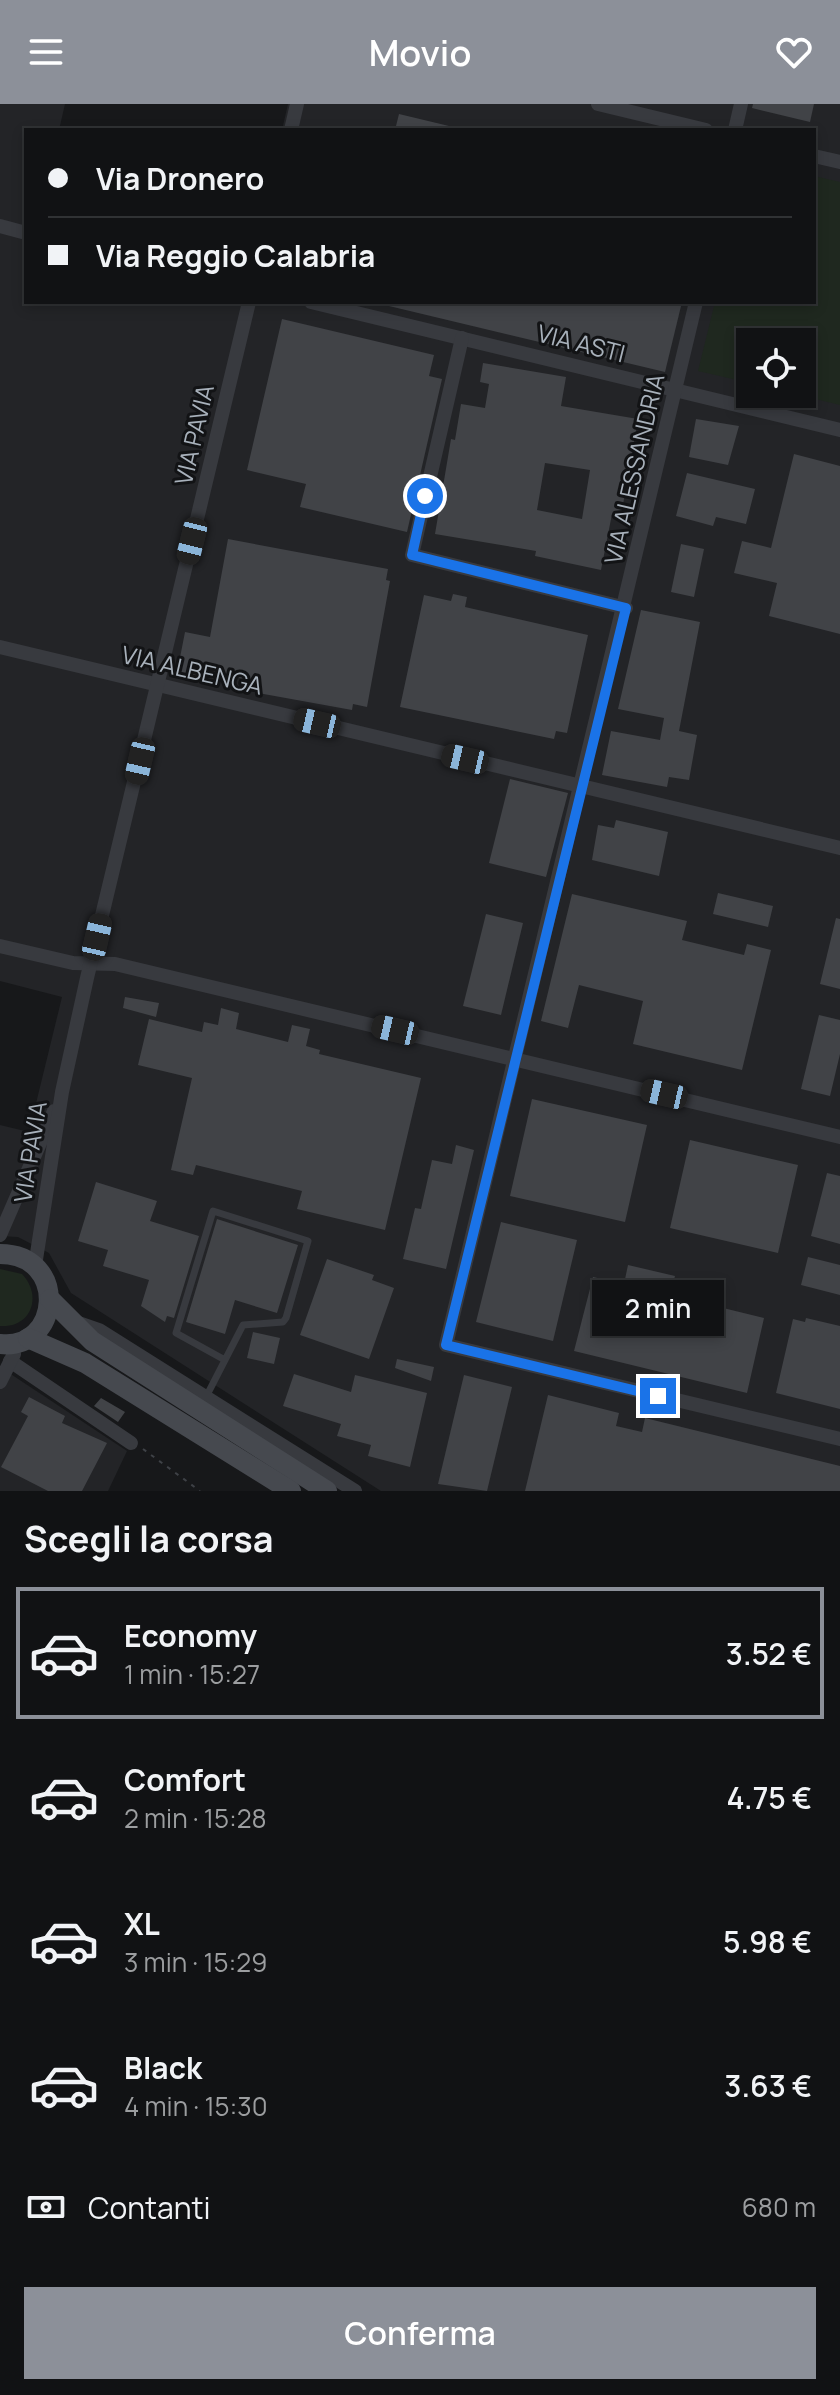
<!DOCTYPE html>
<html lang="it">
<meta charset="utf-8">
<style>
body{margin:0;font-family:Manrope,sans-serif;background:#1a1b1d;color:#f1f3f6;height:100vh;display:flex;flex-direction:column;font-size:30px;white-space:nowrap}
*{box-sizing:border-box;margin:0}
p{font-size:26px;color:#9c9ea0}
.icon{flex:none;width:44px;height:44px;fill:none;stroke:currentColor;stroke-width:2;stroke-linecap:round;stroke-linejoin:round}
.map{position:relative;height:1387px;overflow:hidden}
.sheet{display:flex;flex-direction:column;background:#111214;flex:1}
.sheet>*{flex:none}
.top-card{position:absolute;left:24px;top:24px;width:792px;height:176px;border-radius:0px;box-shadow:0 4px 12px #0003,0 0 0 2px #303234;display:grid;align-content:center;height:176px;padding:0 24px;background:#111214}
.controls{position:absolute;left:736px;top:224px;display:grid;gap:16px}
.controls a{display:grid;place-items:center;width:80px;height:80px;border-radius:0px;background:#111214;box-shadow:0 4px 12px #0003,0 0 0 2px #303234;font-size:40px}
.end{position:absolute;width:36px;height:36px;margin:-18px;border:10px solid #1a73e8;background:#fff;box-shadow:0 0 0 4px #fff}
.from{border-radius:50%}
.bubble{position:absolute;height:56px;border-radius:0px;background:#111214;box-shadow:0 4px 12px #0003,0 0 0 2px #303234;font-size:26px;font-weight:600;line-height:56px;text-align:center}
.car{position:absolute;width:24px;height:48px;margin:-24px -12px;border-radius:10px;box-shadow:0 0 6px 2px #0007;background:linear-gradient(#222 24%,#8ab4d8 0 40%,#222 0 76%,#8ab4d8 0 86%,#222 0)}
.top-card b{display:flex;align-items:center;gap:28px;height:76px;font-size:30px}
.top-card b+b{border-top:2px solid #303234}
.top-card i{width:20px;height:20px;background:#f1f3f6}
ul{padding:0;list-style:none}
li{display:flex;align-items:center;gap:24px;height:132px;margin:0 16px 12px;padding:0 8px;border:4px solid transparent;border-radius:0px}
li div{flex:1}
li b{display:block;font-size:30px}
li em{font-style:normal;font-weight:600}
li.on{border-color:#8c9099}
li>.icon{width:72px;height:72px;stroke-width:1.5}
h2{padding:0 24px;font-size:36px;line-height:96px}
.pay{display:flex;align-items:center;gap:20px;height:88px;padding:0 24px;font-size:30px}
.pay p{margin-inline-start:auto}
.cta{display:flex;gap:16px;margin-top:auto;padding:16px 24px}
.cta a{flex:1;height:92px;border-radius:0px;background:#8c9099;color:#fff;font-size:32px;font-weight:600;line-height:92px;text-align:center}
header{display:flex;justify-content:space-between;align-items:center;height:104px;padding:0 24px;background:#8c9099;color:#fff;font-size:36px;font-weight:600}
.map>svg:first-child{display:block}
</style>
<header><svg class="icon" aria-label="menu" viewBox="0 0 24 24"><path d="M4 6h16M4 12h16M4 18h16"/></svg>Movio<svg class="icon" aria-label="heart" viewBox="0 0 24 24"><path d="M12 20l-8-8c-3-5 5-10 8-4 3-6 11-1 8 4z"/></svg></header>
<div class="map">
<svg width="840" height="1387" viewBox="0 0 840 1387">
<rect width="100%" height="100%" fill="#17181a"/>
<!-- built -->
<g fill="#232427" fill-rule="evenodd">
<path d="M0 0H65L59 26H26V198H814V26H282L288 0H840V1387H381L71 1189 49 1149 18 1133 0 1132V1021L29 1028 62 893 0 877ZM750 238H802V290H750Z"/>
<path d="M0 1263 127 1347 108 1387H0Z"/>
</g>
<!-- green -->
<g fill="#1f281f">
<path d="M814 72 840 78V301L795 290H802V238H750V279L698 267 715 198H814Z"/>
<path d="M0 1165 22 1170C43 1192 31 1224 0 1222Z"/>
</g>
<!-- building -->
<g fill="#414347" fill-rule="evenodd">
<path d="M753 0H814L810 18 752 4Z"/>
<path d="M399 10 449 22 448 26H395Z"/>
<path d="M389 198H682L665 268 389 202Z"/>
<path d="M282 215 434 251 429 272 442 275 407 428 300 403 306 380 247 366Z"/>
<path d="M483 259 566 273 561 302 638 315 621 412 612 410 601 466 535 452 536 447 435 430 451 335 455 336 461 300 485 304 489 280 480 278ZM545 359 590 366 582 415 537 406Z"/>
<path d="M696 315 739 322 728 361 689 353Z"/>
<path d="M794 350 840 362V530L769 512 777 479 734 469 742 437 771 444Z"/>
<path d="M687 369 755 385 746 420 716 413 713 422 676 412Z"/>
<path d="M228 435 388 465 386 476 390 477 367 603 353 600 352 606 253 588 256 577 228 572 227 578 177 569 185 528 210 533Z"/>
<path d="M681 440 704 445 694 493 671 488Z"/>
<path d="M453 490 467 493 465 503 588 531 567 629 556 627 554 635 400 603 424 491 451 497Z"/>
<path d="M641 506 700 518 679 627 697 631 689 676 669 673 667 683 602 671 611 627 660 636 664 614 618 605Z"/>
<path d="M510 675 568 689 546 773 489 759Z"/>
<path d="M616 716 668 728 659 772 592 756 598 721 614 724Z"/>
<path d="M718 789 773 802 768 823 713 810Z"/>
<path d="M572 790 687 817 682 836 744 851 747 840 771 846 742 966 633 940 643 897 579 881 568 924 541 917Z"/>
<path d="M486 810 523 819 501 911 463 902Z"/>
<path d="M836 814 840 815V885L820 880Z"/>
<path d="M125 893 159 899 156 913 123 904Z"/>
<path d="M221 904 239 909 236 925 288 938 292 921 310 925 306 942 320 946 319 950 421 974 385 1126 297 1105 302 1087 196 1061 193 1071 171 1066 192 974 138 961 149 915 202 928 204 918 218 921Z"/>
<path d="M819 911 840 916V950L830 992 801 985Z"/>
<path d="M532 995 647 1021 625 1118 510 1092Z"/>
<path d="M690 1036 798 1061 778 1149 670 1124Z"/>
<path d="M456 1041 474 1046 446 1165 403 1155 415 1104 421 1105 432 1056 452 1060Z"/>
<path d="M827 1069 840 1072V1140L811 1132Z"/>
<path d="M96 1078 157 1097 150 1117 199 1132 174 1214 167 1212 165 1218 141 1202 149 1176 103 1162 108 1146 78 1137Z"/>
<path d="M217 1115 298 1141 277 1209 235 1196 225 1230 186 1218Z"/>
<path d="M501 1118 577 1136 553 1237 476 1218Z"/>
<path d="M808 1153 840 1161V1191L801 1181Z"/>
<path d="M327 1155 374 1171 372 1176 394 1184 369 1255 300 1231Z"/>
<path d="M628 1161 675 1172 670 1191 764 1214 747 1289 574 1247 593 1173 624 1180Z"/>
<path d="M806 1214 840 1222V1305L776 1289 793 1215 805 1218Z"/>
<path d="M253 1228 280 1234 274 1260 247 1254Z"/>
<path d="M397 1255 434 1263 431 1277 395 1264Z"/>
<path d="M294 1270 351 1288 355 1271 427 1289 410 1363 368 1352 371 1341 337 1332 341 1320 283 1302Z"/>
<path d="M464 1271 512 1283 487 1387 438 1380Z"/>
<path d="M548 1291 619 1309 616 1322 642 1328 645 1314 840 1362V1387H525Z"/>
<path d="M29 1293 65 1312 62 1319 107 1339 82 1387H48L1 1363 28 1312 21 1308Z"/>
<path d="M101 1294 125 1308 118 1318 94 1302Z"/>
</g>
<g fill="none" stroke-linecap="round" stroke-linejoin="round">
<!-- path -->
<path stroke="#3e4146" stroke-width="2" stroke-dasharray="4 6" stroke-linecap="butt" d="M143 1345 200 1387"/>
<!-- service -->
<path stroke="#383a3f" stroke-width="7" d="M206 1293 243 1221 283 1218 286 1214 308 1137 213 1107 176 1229 225 1256"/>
<!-- minor -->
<g stroke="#383a3f" stroke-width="14">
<path d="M598 0 706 26"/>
<path d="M291 26 297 0"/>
<path d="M735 26 741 0"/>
<path d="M814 52 840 58"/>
<path d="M0 122 26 129"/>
<path d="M311 198 840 326"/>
<path d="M696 198 446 1241 840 1335"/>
<path d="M462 234 412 451 626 504"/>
<path d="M0 543 840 744"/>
<path d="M0 842 73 859 115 860 840 1033"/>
<path d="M0 1131 54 1007"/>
<path d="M35 1162 62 988 87 874 249 198"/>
<path d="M76 1218 99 1226 355 1387"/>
<path d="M10 1257 131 1339"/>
<path d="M0 1278 14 1250"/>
</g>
<!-- secondary -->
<g stroke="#46494f" stroke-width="20">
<path d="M0 1150C69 1150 61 1247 0 1240"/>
<path d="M50 1195 92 1237 327 1387"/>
<path d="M28 1234 85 1259 291 1387"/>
</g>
</g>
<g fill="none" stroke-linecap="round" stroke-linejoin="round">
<!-- route -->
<path stroke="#1a73e8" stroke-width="10" d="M425 392 412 451 626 504 446 1241 658 1292"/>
</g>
<g text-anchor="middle" stroke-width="6" stroke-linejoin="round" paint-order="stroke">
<!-- street labels -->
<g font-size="24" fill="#a8b1bb" stroke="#121315">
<text transform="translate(581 240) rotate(14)" y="8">VIA ASTI</text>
<text transform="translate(195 331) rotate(-77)" y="8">VIA PAVIA</text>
<text transform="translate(635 365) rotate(-77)" y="8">VIA ALESSANDRIA</text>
<text transform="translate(192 567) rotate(13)" y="8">VIA ALBENGA</text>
<text transform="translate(31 1048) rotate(-81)" y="8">VIA PAVIA</text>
</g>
</g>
</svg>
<div class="controls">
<a><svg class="icon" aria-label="locate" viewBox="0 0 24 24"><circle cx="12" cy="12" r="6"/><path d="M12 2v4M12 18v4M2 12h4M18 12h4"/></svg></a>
</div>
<i class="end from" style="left:425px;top:392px"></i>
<i class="end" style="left:658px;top:1292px"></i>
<div class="bubble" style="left:592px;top:1176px;width:132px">2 min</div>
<i class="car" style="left:192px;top:437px;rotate:194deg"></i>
<i class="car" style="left:317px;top:619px;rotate:283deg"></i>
<i class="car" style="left:465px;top:655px;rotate:283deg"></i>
<i class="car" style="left:140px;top:657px;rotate:193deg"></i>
<i class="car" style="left:97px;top:833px;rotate:13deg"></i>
<i class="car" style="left:395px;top:926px;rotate:283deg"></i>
<i class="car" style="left:664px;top:990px;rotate:283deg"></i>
<div class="top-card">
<b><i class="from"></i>Via Dronero</b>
<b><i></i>Via Reggio Calabria</b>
</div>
</div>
<section class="sheet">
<h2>Scegli la corsa</h2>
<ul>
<li class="on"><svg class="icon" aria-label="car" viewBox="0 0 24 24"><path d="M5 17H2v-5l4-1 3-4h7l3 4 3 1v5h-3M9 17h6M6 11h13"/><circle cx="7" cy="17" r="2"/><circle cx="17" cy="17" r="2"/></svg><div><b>Economy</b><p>1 min · 15:27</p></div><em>3.52 €</em></li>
<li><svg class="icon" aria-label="car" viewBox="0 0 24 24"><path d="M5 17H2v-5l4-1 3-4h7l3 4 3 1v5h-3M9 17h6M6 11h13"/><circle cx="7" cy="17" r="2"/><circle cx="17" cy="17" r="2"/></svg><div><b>Comfort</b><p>2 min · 15:28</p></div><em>4.75 €</em></li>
<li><svg class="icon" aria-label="car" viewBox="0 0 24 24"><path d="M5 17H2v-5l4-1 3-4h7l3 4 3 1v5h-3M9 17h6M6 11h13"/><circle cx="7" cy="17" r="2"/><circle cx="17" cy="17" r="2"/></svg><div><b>XL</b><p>3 min · 15:29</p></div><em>5.98 €</em></li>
<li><svg class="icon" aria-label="car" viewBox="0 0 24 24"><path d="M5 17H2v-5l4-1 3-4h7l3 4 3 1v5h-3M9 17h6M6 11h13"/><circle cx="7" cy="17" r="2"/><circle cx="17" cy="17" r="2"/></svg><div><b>Black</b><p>4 min · 15:30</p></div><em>3.63 €</em></li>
</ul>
<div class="pay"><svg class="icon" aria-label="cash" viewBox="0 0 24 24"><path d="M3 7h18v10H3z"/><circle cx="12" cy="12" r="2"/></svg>Contanti<p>680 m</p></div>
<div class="cta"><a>Conferma</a></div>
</section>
